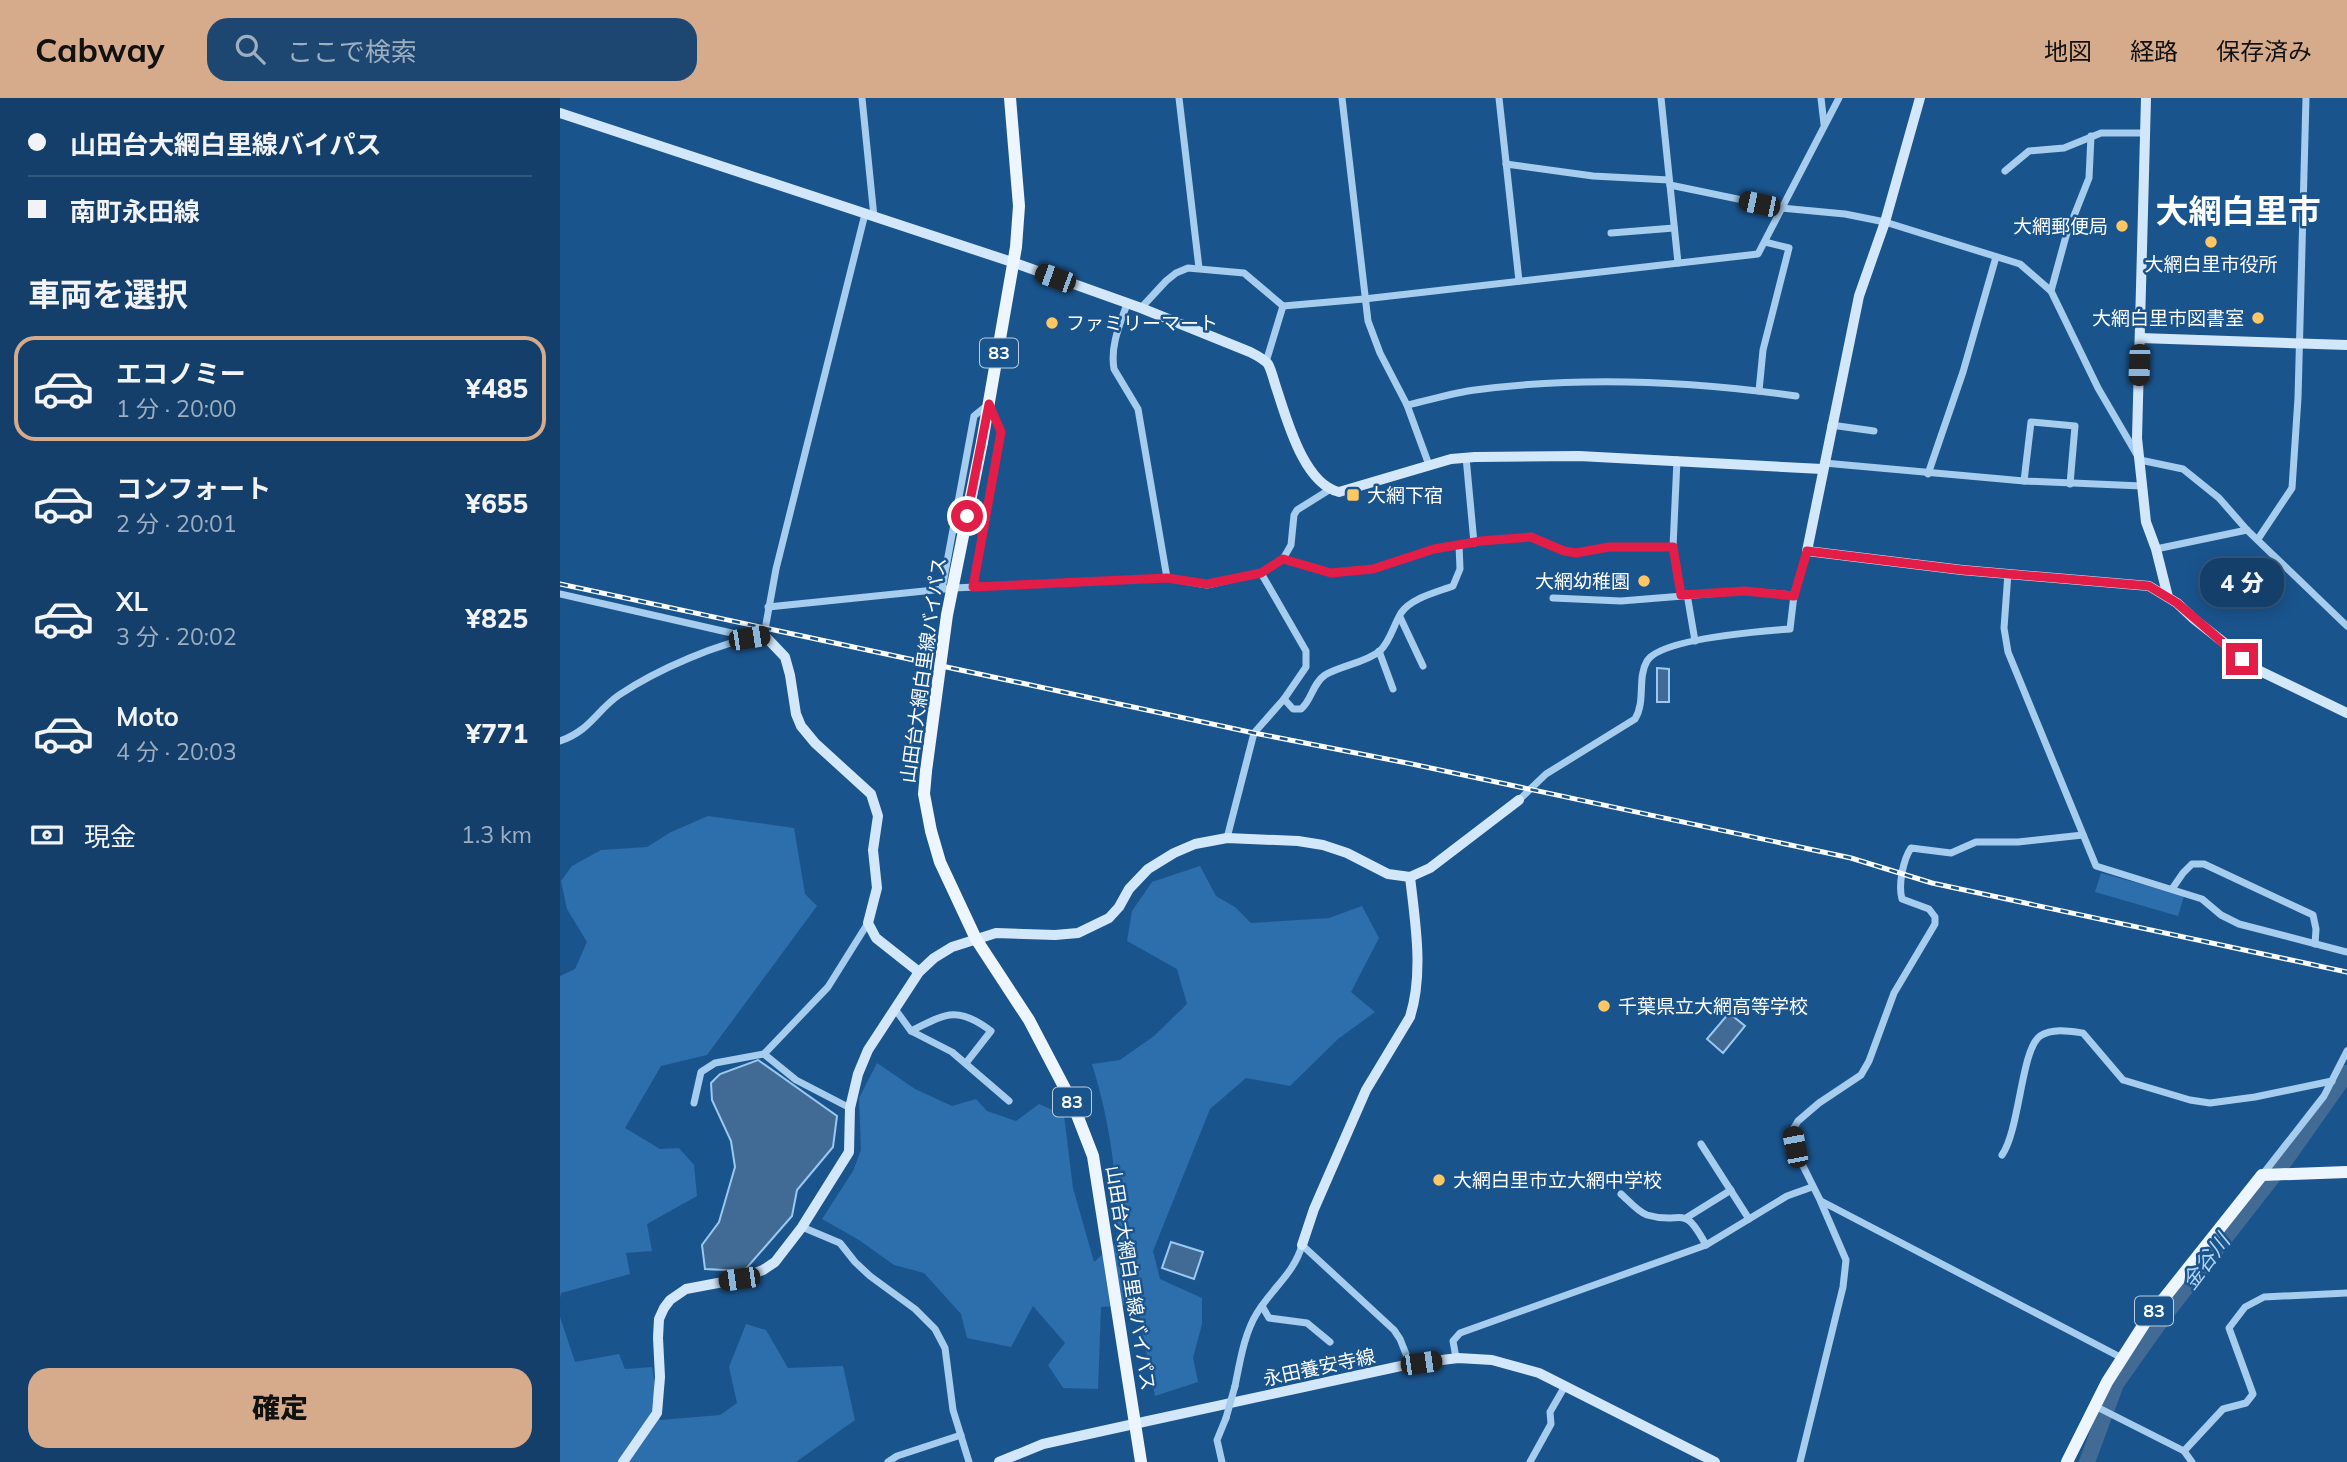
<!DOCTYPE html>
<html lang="ja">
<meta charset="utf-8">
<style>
body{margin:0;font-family:Mulish,"Noto Sans JP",sans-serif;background:#1d4670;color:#f1f3f6;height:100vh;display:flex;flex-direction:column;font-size:26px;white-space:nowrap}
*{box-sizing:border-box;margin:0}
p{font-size:23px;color:#9dafc1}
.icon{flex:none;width:38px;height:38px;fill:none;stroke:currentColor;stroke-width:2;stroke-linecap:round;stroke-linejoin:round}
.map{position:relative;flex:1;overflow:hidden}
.details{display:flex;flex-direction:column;background:#143f6a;width:560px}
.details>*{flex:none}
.banner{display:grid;align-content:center;height:154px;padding:0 28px;background:#143f6a}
.end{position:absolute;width:32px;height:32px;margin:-16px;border:9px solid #e11d48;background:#fff;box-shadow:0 0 0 4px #fff}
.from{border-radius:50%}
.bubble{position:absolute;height:49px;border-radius:21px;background:#143f6a;box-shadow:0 4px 18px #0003,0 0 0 2px #33587e;font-size:23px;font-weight:800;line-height:49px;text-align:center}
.car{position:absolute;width:21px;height:42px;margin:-21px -10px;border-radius:9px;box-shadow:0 0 5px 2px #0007;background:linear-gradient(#222 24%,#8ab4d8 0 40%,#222 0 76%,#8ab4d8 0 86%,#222 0)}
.banner b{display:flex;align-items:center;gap:24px;height:66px;font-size:26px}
.banner b+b{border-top:2px solid #33587e}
.banner i{width:18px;height:18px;background:#f1f3f6}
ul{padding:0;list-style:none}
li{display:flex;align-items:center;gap:21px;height:105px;margin:0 14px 10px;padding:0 14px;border:4px solid transparent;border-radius:21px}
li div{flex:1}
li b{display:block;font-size:26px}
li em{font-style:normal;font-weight:800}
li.selected{border-color:#d6ab8b}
li>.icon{width:63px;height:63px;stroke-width:1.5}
h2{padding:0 28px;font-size:32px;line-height:84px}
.pay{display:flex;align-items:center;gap:18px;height:77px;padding:0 28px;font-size:26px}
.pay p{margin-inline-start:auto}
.action{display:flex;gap:14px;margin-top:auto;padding:14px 28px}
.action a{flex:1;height:80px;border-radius:21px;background:#d6ab8b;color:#111;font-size:28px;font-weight:800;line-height:80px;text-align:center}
header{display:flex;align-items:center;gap:42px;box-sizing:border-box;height:98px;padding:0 35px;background:#d6ab8b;color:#111}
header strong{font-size:33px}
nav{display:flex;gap:38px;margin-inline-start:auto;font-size:24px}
.search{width:490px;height:63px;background:#1d4670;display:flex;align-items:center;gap:18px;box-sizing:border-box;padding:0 24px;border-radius:21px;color:#9dafc1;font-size:26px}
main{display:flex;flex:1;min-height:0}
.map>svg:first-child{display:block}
</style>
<header>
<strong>Cabway</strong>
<div class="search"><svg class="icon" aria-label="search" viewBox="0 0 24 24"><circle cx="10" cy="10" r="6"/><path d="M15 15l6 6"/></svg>ここで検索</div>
<nav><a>地図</a><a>経路</a><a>保存済み</a></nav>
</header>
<main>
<section class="details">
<div class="banner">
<b><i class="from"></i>山田台大網白里線バイパス</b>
<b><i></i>南町永田線</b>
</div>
<h2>車両を選択</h2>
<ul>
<li class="selected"><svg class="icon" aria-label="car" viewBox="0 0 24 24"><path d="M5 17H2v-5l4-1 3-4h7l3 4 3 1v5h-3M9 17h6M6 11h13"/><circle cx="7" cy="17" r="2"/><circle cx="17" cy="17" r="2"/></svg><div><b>エコノミー</b><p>1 分 · 20:00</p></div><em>¥485</em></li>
<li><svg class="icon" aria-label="car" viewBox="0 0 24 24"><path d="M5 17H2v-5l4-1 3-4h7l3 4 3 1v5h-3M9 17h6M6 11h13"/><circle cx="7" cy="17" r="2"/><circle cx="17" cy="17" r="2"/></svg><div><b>コンフォート</b><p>2 分 · 20:01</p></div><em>¥655</em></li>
<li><svg class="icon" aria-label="car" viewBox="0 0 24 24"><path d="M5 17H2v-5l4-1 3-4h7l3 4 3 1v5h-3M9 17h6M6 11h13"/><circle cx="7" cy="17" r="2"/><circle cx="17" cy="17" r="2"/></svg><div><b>XL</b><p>3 分 · 20:02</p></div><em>¥825</em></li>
<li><svg class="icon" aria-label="car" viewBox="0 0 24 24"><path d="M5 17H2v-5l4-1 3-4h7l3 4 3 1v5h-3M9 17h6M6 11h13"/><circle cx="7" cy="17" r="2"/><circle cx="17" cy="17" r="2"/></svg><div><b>Moto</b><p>4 分 · 20:03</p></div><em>¥771</em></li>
</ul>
<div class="pay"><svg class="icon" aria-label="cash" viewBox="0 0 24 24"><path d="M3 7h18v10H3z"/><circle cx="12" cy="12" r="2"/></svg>現金<p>1.3 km</p></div>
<div class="action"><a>確定</a></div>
</section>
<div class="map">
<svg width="1787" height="1364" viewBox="0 0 1787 1364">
<rect width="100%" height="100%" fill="#1a548d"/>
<!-- green -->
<g fill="#2d6eac">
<path d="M148 718 234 730 245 796 257 808 147 957 101 968 65 1030 100 1051 119 1050 134 1067 137 1098 87 1126 92 1153 66 1155 70 1176 1 1195 0 1200V878L15 871 27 844 7 811 1 783 12 768 41 752 87 749 111 734Z"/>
<path d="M640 768 656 798 675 809 691 825 769 820 802 808 819 840 791 894 815 914 778 941 730 988 686 980 650 1011 593 1153 600 1181 642 1200V1226L633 1260 638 1284 595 1298 577 1206 541 1209 538 1291 503 1290 488 1267 505 1245 473 1208 451 1249 407 1240 401 1216 364 1175 334 1167 299 1142 262 1121 293 1073 301 1052 299 1000 317 965 355 991 392 1008 416 1001 427 1013 456 1023 479 1006 504 1017 513 1090 534 1164 558 1143C558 1083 550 1023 532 966L560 962 594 938 627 906 617 871 567 843 572 813 592 784Z"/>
<path d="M1541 775 1624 798 1618 818 1535 794Z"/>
<path d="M0 1219 15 1264 59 1256 65 1271 92 1269 100 1322 160 1317 177 1305 169 1269 186 1226 206 1232 228 1270 283 1268 295 1322 236 1364H0Z"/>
</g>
<!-- water -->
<g fill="#416b94" stroke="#99c8f0" stroke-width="2">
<path d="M1097 570 1109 571V604H1097Z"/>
<path d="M1169 915 1185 928 1163 955 1147 941Z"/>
<path d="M198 962 277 1018 273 1049 237 1092 232 1118 184 1173 145 1171 142 1147 159 1124 175 1069 171 1043 152 1002 151 985 160 976Z"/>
<path d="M611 1144 643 1154 634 1181 602 1170Z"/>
</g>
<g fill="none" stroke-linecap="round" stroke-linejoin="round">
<!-- river -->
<path stroke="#416b94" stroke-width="16" d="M1527 1364 1556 1286 1607 1214 1722 1067 1787 975"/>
<!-- street -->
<g stroke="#a6ccee" stroke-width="7">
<path d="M302 0 314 119"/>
<path d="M619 0 639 170"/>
<path d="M782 0 808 223 820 255 847 307 869 367"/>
<path d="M939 0 959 183"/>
<path d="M1101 0 1118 165"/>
<path d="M1261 0 1264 26"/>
<path d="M946 66 1033 78 1109 82"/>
<path d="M1445 73 1469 53 1504 50 1541 35H1585"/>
<path d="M1110 87 1221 110 1285 116 1325 124 1460 166 1491 193 1538 290 1580 362 1623 371 1659 400 1687 432 1787 528"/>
<path d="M1051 135 1114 130"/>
<path d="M1491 193 1506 138 1529 80 1531 38"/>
<path d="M567 206C560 226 550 248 554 271L578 311 607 480"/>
<path d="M581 210 606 183 616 175 628 170 684 175 723 208 804 201 1198 156 1279 0"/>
<path d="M706 264 723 208"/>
<path d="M1199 293 1203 252 1229 150 1205 144"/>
<path d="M847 307C870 302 892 295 915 292 1021 278 1131 283 1236 298"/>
<path d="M1271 327 1314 333"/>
<path d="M906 359 914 445"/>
<path d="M1117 362 1113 449 1121 497"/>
<path d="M1264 365 1464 383 1582 388"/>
<path d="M1368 376 1403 274 1436 159"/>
<path d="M1464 383 1471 324 1515 328 1510 386"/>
<path d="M1698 441 1732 390 1738 300 1746 0"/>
<path d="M1596 451 1687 432"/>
<path d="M723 461 771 475 813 471 874 451 921 443 971 439 1004 453 1016 455 1049 449H1113"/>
<path d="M1448 475 1444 530 1448 554 1536 768 1642 801 1661 817 1679 826 1787 854"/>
<path d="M382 491 414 318 429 306 441 334 413 489"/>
<path d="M0 496 189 539"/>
<path d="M1127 496 1135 543"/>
<path d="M993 500 1061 503 1185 493 1234 497"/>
<path d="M208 509 394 490 607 480 647 487 701 475 723 461 731 447 734 417 737 412 769 392"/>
<path d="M840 519 863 568"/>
<path d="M819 553 833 591"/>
<path d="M724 601 733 611H741C752 602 752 586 765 577 782 567 805 565 820 553 831 542 833 528 841 515 851 500 877 494 893 488L900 471 899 447"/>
<path d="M0 643C31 632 36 613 59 597 98 571 158 545 204 537L216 471 305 116"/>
<path d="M959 702 986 676 1075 621C1086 603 1077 580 1087 563 1101 540 1204 533 1230 531L1234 497 1247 453"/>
<path d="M667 740 694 635 724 601 746 569V553L701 475"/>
<path d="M1612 791 1623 775 1632 766H1644L1753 817 1756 831 1755 846"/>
<path d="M335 911 351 933 392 954 449 1003"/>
<path d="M351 933C385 916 397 907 431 933L406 965"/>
<path d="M204 956 236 982 290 1010"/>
<path d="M134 1005 141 974 155 965 204 956 268 889 308 825"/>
<path d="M1141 1046 1189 1121"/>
<path d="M1442 1057C1460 1031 1461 952 1480 938 1493 930 1509 933 1523 935L1563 982 1630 1002 1650 1005 1695 999 1772 983"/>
<path d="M1703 1076 1764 998 1787 953"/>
<path d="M1061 1096C1068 1102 1078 1114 1087 1117 1124 1128 1122 1103 1146 1147"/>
<path d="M1261 1103 1562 1260"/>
<path d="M1126 1120 1171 1092"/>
<path d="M242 1129 280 1145 295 1164 310 1178 355 1211 375 1231 385 1250 393 1312 409 1364"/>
<path d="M702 1208 709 1220 747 1225 770 1244"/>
<path d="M896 1260 893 1243 900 1235 1146 1147 1227 1098 1252 1089"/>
<path d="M675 1288C680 1264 684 1236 697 1215 712 1190 734 1176 742 1147L834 1232 840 1241 850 1266"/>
<path d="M1535 1308 1624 1353 1632 1364"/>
<path d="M1624 1353 1663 1311 1686 1305 1693 1296 1669 1230 1685 1209 1704 1199 1787 1195"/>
<path d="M328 1364 337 1358 401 1337"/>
<path d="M662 1364 657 1342 666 1320"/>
<path d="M970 1364 991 1326 990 1314 1005 1288"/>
<path d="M1240 1364 1283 1189 1286 1162 1260 1102 1239 1060 1232 1033 1238 1023 1259 1005 1301 977 1309 963 1334 895 1375 826V819L1369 811 1342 801C1338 787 1343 762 1351 750L1391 755 1416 744H1458L1523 737"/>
</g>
<!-- secondary -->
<g stroke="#d3e7fa" stroke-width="10">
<path d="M1360 0 1325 124 1299 198 1247 453 1402 472 1589 488 1617 505 1634 521 1700 573 1787 615"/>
<path d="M1586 0 1577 340 1586 424 1596 451 1608 499"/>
<path d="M0 15 455 165 581 210 690 254C696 257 704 261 708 266 712 273 714 284 717 292 727 322 744 386 779 394L891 361 915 359 1019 358 1262 371"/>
<path d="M1580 240 1787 247"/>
<path d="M204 537 225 559 230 577 236 616 241 628 255 645 311 696 318 718 313 752 317 790 308 825 316 840 359 874"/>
<path d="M742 1147 754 1111 806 992 850 919C864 875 855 823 850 779"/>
<path d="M63 1364 97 1315 100 1279 98 1240 99 1221 104 1210 110 1202 126 1191 179 1181 203 1172 215 1164 242 1129 289 1054 290 1010 298 976 308 952 359 874 374 860 392 849 436 835 495 837 518 835 549 820 559 809 569 791 588 771 614 755 635 746 667 740 738 743 763 747 787 755 828 776 850 779 870 770 959 702"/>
<path d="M439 1364 483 1346 574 1326 850 1266 898 1260 932 1262 979 1275 1155 1364"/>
</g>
<!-- primary -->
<g stroke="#edf5ff" stroke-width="12">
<path d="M422 344 456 149 459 108 450 0"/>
<path d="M366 673 364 696 371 733 380 764 416 841 469 922 512 1004 533 1058 581 1364"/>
<path d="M1507 1364 1547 1284 1586 1223 1702 1077 1787 1074"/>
</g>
<!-- rail casing -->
<g stroke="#fff" stroke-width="5">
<path id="rail" d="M0 486 694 635 852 666 1291 760 1372 785 1787 874"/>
</g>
<!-- rail -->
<use href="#rail" stroke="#1a548d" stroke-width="2.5" stroke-dasharray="8" stroke-linecap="butt"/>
<!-- street-bridge -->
<path stroke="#a6ccee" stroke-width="7" d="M666 1320 675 1288"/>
<!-- primary-bridge -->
<path stroke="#edf5ff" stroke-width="12" d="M366 673 387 517 422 344"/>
</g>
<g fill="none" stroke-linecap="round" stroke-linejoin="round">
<!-- route -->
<path stroke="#e11d48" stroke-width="9" d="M407 418 429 306 441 334 413 489 607 480 647 486 701 475 723 461 771 475 813 471 874 451 921 443 971 439 1004 453 1016 455 1049 449H1113L1121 497 1185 493 1234 498 1247 453 1402 472 1589 488 1617 505 1682 561"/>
</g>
<!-- markers -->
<g fill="#ffc763" stroke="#1a548d" stroke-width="2.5">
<circle cx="1562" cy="128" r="7"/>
<circle cx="1651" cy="144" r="7"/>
<circle cx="1698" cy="220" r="7"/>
<circle cx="492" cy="225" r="7"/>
<rect x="786" y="390" width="14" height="14" rx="3.5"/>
<circle cx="1084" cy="483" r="7"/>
<circle cx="1044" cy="908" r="7"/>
<circle cx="879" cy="1082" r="7"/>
</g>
<g text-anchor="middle" stroke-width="5" stroke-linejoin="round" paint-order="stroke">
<!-- shield labels -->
<g fill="#1a548d" stroke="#baccdd" stroke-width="2">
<rect x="420" y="240.5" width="38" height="29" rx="5"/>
<rect x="493" y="989.5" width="38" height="29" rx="5"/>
<rect x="1575" y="1198.5" width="38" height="29" rx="5"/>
</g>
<g font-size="18" font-weight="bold" fill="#fff">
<text x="439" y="261">83</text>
<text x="512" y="1010">83</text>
<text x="1594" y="1219">83</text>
</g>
<!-- poi labels -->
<g font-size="19" fill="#fff" stroke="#1a548d" text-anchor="start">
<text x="1548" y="135" text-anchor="end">大網郵便局</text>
<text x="1651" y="173" text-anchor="middle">大網白里市役所</text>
<text x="1684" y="227" text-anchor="end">大網白里市図書室</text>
<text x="506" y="232">ファミリーマート</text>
<text x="807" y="404">大網下宿</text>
<text x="1070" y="490" text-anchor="end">大網幼稚園</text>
<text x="1058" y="915">千葉県立大網高等学校</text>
<text x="893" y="1089">大網白里市立大網中学校</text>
</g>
<!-- street labels -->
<g font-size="19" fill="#fff" stroke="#1a548d">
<text transform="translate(363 572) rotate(-82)" y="7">山田台大網白里線バイパス</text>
<text transform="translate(571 1180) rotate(81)" y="7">山田台大網白里線バイパス</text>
<text transform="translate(759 1269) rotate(-12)" y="7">永田養安寺線</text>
</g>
<!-- water labels -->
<g font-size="21" font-style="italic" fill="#b2d5f5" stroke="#1a548d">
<text transform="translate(1646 1164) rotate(-53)" y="7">金谷川</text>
</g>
<!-- town labels -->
<g font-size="33" font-weight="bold" fill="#fff" stroke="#1a548d">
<text x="1678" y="125">大網白里市</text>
</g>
</g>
</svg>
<i class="end from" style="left:407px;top:418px"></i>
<i class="end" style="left:1682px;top:561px"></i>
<div class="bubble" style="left:1640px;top:460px;width:84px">4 分</div>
<i class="car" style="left:1199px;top:106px;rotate:282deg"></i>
<i class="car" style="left:495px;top:180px;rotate:290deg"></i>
<i class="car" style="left:1579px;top:267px;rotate:182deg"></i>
<i class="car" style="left:189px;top:540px;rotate:81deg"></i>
<i class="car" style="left:1235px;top:1049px;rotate:349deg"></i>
<i class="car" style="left:179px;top:1181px;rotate:262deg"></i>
<i class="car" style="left:861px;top:1265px;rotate:82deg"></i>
</div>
</main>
